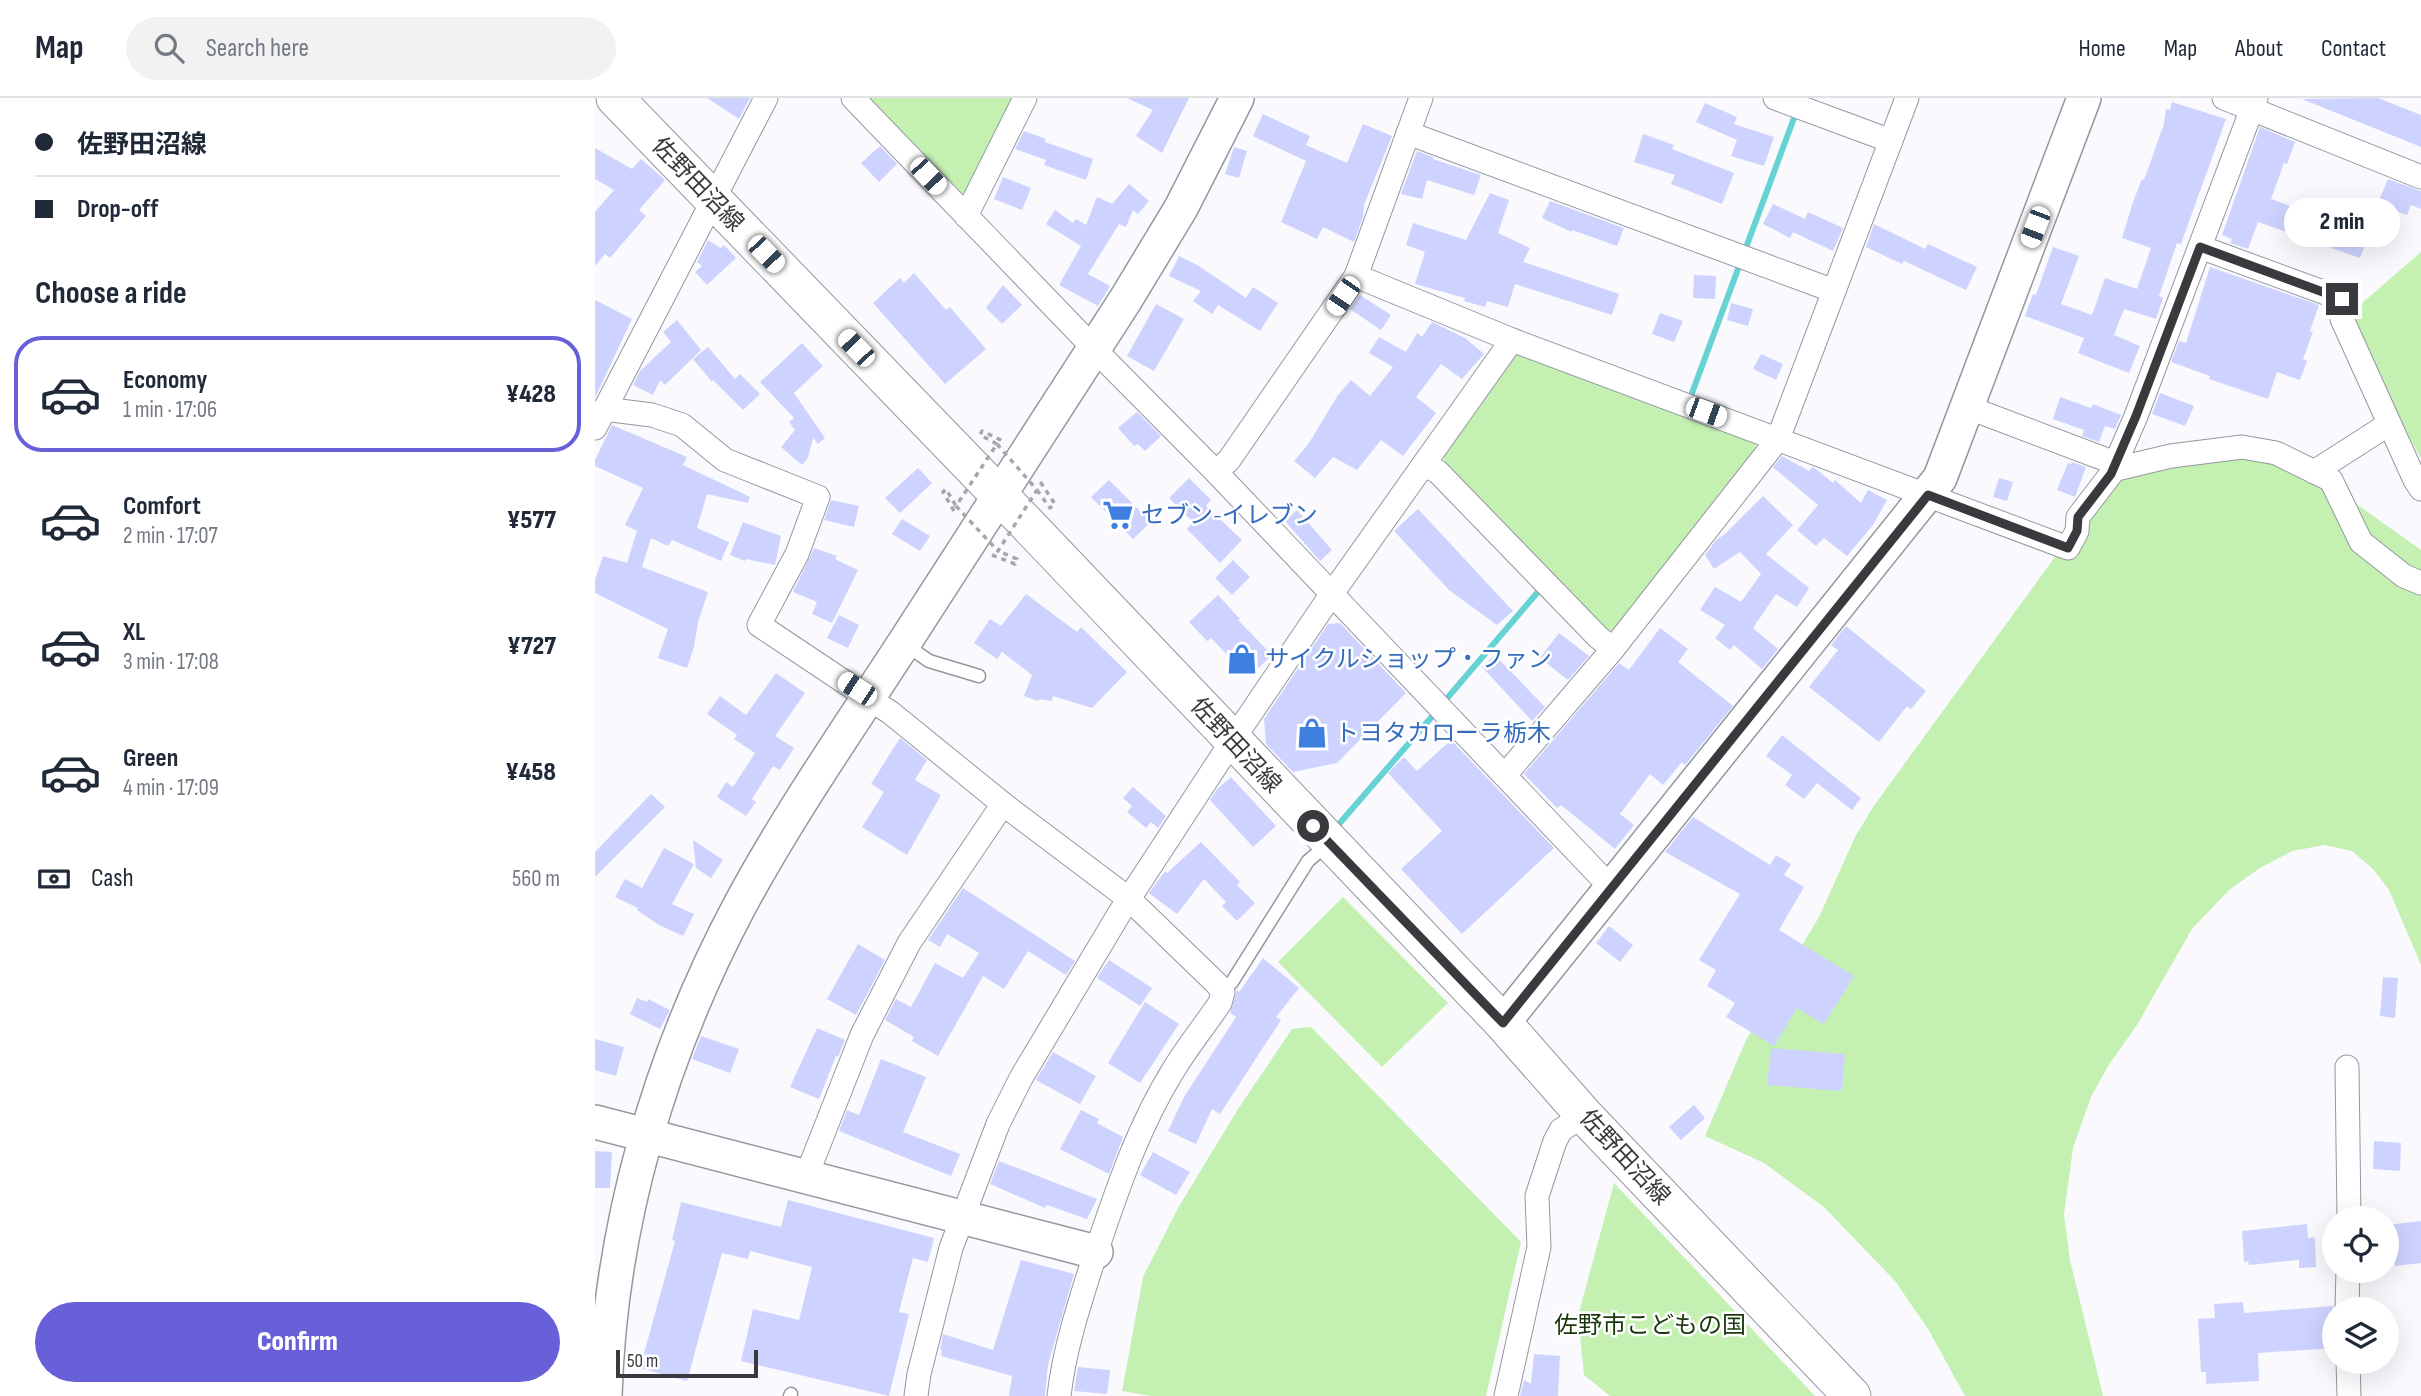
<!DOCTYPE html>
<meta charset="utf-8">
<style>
body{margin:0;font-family:"Sofia Sans Condensed","Noto Sans JP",sans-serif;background:#f2f2f3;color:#1f2937;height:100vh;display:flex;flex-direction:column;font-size:26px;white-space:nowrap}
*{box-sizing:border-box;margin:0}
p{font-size:23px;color:#747a83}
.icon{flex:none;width:38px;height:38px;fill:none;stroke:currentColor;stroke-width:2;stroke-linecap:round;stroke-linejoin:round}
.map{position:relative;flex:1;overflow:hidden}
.sheet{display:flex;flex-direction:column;background:#fff;width:595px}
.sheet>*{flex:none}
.hud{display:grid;align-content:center;height:154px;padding:0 35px;background:#fff}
.buttons{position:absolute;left:1727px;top:1108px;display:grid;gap:14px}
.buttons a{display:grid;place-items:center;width:77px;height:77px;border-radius:50%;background:#fff;box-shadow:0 7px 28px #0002;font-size:35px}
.scale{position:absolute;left:21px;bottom:18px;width:142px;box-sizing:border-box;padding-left:7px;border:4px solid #393a3e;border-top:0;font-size:19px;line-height:24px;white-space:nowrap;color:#393a3e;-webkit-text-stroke:5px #fff;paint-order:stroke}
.end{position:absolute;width:32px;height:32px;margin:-16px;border:9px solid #393a3e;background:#fff;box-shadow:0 0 0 4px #fff}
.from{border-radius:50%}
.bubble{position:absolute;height:49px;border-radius:24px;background:#fff;box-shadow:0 7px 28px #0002;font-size:23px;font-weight:800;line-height:49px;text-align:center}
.car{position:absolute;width:21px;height:42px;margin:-21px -10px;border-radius:9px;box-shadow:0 0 5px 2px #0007;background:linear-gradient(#fff 24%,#345 0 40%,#fff 0 76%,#345 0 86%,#fff 0)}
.hud b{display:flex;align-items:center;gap:24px;height:66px;font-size:26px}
.hud b+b{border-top:2px solid #e0e1e3}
.hud i{width:18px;height:18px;background:#1f2937}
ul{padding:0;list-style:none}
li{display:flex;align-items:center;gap:21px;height:116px;margin:0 14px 10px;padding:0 21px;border:4px solid transparent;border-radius:28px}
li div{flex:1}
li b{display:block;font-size:26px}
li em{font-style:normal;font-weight:800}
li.selected{border-color:#6860d9}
li>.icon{width:63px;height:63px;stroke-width:1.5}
h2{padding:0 35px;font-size:32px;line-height:84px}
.pay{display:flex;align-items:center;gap:18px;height:77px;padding:0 35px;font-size:26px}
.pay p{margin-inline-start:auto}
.cta{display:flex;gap:14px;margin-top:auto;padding:14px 35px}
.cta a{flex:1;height:80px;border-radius:42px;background:#6860d9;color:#fff;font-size:28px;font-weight:800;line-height:80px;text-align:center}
header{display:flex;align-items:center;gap:42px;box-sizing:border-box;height:98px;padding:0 35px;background:#fff;border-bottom:2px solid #e0e1e3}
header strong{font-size:33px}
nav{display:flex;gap:38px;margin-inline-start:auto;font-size:24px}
.search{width:490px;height:63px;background:#f2f2f3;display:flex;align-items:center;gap:18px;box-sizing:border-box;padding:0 24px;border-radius:38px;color:#747a83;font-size:26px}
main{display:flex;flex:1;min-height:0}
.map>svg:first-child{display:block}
</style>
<header>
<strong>Map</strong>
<div class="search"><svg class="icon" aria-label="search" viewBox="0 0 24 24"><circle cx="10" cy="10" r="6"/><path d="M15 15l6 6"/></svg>Search here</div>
<nav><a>Home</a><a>Map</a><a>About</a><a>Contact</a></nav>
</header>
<main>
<section class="sheet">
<div class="hud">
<b><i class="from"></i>佐野田沼線</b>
<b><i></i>Drop-off</b>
</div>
<h2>Choose a ride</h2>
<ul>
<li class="selected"><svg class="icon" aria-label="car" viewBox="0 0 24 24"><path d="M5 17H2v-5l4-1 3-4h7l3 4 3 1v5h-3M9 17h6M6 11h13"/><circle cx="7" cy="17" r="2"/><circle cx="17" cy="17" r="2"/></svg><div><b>Economy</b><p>1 min · 17:06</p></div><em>¥428</em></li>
<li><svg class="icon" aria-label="car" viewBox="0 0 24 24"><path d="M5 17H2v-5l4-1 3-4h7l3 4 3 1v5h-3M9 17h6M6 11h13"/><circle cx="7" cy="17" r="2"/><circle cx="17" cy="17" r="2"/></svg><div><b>Comfort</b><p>2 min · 17:07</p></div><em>¥577</em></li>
<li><svg class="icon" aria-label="car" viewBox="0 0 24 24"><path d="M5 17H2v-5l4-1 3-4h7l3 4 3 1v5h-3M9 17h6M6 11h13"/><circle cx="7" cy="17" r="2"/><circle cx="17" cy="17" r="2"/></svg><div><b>XL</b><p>3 min · 17:08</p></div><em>¥727</em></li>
<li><svg class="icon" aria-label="car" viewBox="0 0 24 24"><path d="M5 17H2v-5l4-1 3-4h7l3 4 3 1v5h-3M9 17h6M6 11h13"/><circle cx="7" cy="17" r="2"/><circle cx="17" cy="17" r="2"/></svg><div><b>Green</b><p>4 min · 17:09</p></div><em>¥458</em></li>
</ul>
<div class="pay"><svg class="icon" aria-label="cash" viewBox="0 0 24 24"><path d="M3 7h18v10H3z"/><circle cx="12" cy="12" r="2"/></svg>Cash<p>560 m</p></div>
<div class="cta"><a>Confirm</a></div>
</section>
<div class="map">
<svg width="1826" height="1298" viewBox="0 0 1826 1298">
<rect width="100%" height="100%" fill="#fafafe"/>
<!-- green -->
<g fill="#c4f1b2">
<path d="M258 0H430L371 118Z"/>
<path d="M1826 154V361L1751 219Z"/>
<path d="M930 251 1159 340 1162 358 1022 532 1007 533 849 370V352L912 257Z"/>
<path d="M1618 354 1672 364 1739 390 1826 452V867L1794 792 1778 771 1757 753 1730 747 1697 753 1665 770 1634 792 1597 831 1542 927 1513 968 1496 999 1478 1050 1469 1116 1475 1162 1508 1298H1370L1333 1231 1300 1183 1230 1110 1169 1065 1110 1038 1151 942 1224 819 1260 739 1278 709 1534 357Z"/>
<path d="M748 799 853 905 787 969 683 864Z"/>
<path d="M716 929 926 1144 891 1298H556L527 1293 548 1179 583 1110 643 1011 697 931Z"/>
<path d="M1019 1085 1220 1298H1015L989 1277 983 1218Z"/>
</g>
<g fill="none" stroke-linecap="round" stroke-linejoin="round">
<!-- stream -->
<g stroke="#67d2d3" stroke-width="6">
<path d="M1097 295 1202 12"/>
<path d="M848 605 942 495"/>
<path d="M744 726 841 614"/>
</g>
</g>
<!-- building -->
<g fill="#cdd3fe">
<path d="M112 0H155L144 21Z"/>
<path d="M532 0H594L567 55 541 38 558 12Z"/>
<path d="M1783 0 1826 17V49L1707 1Z"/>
<path d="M1577 4 1631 21 1586 146 1582 145 1564 198 1568 200 1561 221 1529 211 1519 237 1545 248 1534 275 1483 255 1489 240 1430 218 1438 196 1441 197 1458 149 1484 158 1466 206 1497 217 1510 180 1542 191 1556 150 1527 140 1538 104 1547 81 1549 82 1569 26 1571 11 1575 12Z"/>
<path d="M1110 5 1142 19 1139 26 1179 39 1169 68 1136 58 1142 42 1101 24Z"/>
<path d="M668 16 715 38 711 47 752 65 768 26 797 38 769 107 768 119 759 144 728 129 722 141 686 124 711 63 658 38Z"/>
<path d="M1665 29 1700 44 1692 66 1689 65 1676 101 1774 137 1765 160 1663 124 1653 151 1635 145 1637 141 1627 137Z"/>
<path d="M429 33 451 41 450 44 498 61 491 82 449 67 451 62 420 51Z"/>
<path d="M1048 36 1079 47 1077 51 1139 75 1127 106 1076 86 1080 77 1039 64Z"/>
<path d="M285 48 302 66 284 84 266 65Z"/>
<path d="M639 49 652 53 644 80 630 76Z"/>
<path d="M0 50 37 71 46 61 70 82 44 112 51 118 15 160 10 156 0 168V114L19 92 0 81Z"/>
<path d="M822 53 838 59V61L886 77 879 97 832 82 827 101 806 96Z"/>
<path d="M408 79 436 90 427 112 399 101Z"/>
<path d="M1793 81 1826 93V111L1816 107 1812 117 1796 111 1790 129 1775 124Z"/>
<path d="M534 86 554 103 543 116 538 112 531 129 524 126 493 176 515 188 503 208 464 187 486 148 451 126 460 112 478 125 481 121 491 127 502 99 517 106Z"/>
<path d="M895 95 914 102 903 135 935 150 928 164 1024 196 1017 217 920 186 913 209 892 203 890 209 869 203 870 200 820 186 830 154 811 147 818 125 871 142Z"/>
<path d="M955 103 1029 130 1022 148 977 132 976 134 947 120Z"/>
<path d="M1178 106 1210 121 1213 114 1248 130 1238 153 1198 134 1195 140 1168 126Z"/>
<path d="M1279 126 1330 151 1333 146 1382 169 1371 192 1309 163 1307 166 1271 149Z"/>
<path d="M113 142 126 150 129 147 141 160 112 187 100 174 107 168 102 164Z"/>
<path d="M584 158 604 168 651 200 658 189 683 205 665 233 623 207 617 216 598 203 606 193 574 178Z"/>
<path d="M1615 169 1724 207 1715 233 1718 234 1708 261 1712 263 1705 282 1682 274 1673 301 1614 281 1615 278 1576 264 1584 243 1591 245Z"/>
<path d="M319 175 351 212 355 209 391 251 350 286 278 205 305 180 309 185Z"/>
<path d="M1099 177 1121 178 1120 201 1098 200Z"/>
<path d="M408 187 427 207 407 226 391 210Z"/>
<path d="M765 197 796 217 786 232 755 211Z"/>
<path d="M0 202 37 221 0 300Z"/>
<path d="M1136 205 1158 211 1153 228 1132 222Z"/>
<path d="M561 206 589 221 559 273 532 258Z"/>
<path d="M1065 215 1088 223 1079 244 1057 236Z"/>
<path d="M82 222 106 252 70 287 65 282 58 297 38 287 45 273 76 244 68 234Z"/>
<path d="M837 224 870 240 889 256 867 281 846 266 821 299 841 315 808 358 786 342 762 372 738 359 720 380 699 363 714 345 743 297 756 282 775 298 798 269 774 255 784 239 811 254 822 235 827 239Z"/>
<path d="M207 245 228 268 199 295 230 340 223 346 218 340 213 360 207 367 186 349 200 332 194 324 199 320 165 284Z"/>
<path d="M113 249 140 281 145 276 165 296 148 312 118 282 117 284 98 261Z"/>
<path d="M1166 256 1188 266 1181 282 1158 271Z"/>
<path d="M1565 295 1599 308 1590 328 1557 316Z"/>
<path d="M1465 299 1496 310 1498 306 1526 317 1520 331 1510 328 1504 344 1487 338 1489 332 1458 321Z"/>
<path d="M542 314 566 338 550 353 543 346 539 348 523 330Z"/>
<path d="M17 327 92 359 88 367 155 399 153 405 112 396 102 430 134 444 126 463 77 442 73 448 56 440 47 469 113 494 103 524 99 549 92 570 63 560 73 531 0 495V482L8 458 32 465 42 433 30 427 48 390 0 368V362Z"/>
<path d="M1187 358 1214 373 1217 369 1221 371 1238 385 1240 382 1266 405 1273 392 1292 402 1278 427 1252 458 1229 440 1221 448 1202 432 1223 407 1178 369Z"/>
<path d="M1477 364 1491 369 1480 399 1462 392 1473 365 1476 366Z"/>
<path d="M323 370 337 385 305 415 290 400Z"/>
<path d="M594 380 616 402 611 408 647 442 625 465 592 431 598 424 574 400Z"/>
<path d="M1404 380 1418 384 1412 403 1398 399Z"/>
<path d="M514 382 556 424 538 441 496 399Z"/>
<path d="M1168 398 1198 427 1171 456 1214 490 1202 509 1181 496 1158 530 1183 551 1167 571 1139 547 1135 552 1120 540 1130 527 1105 512 1120 489 1146 504 1166 476 1145 454 1119 471 1110 457 1121 442 1130 436Z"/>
<path d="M236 402 264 408 259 429 229 422Z"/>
<path d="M823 411 918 513 902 527 854 492 799 433Z"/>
<path d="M702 412 737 452 725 463 690 423Z"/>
<path d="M307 421 335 438 325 453 297 436Z"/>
<path d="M148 424 186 438 180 467 151 461 150 463 135 457Z"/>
<path d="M219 450 242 458 240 461 263 472 237 525 217 516 222 504 198 494Z"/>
<path d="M638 462 655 479 637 497 620 480Z"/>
<path d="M431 496 482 534 486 529 532 574 497 610 458 598 457 603 444 601 443 603 429 598 437 577 407 554 402 561 379 545 395 521 406 528Z"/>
<path d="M623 497 645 521 643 522 677 557 654 579 616 540 612 543 594 524Z"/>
<path d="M244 517 264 527 253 550 232 540Z"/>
<path d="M745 525 811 595 742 665 698 674 671 646 669 621 733 526Z"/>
<path d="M1251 528 1331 593 1316 611 1312 608 1284 644 1214 589 1243 552 1236 547Z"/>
<path d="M1065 530 1093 551 1083 564 1138 608 1090 667 1087 664 1068 687 1055 676 1025 716 1039 727 1020 751 966 707 962 710 929 676 1024 565 1034 572Z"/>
<path d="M964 535 994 558 973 582 945 560Z"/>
<path d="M900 557 950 609 937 623 887 569Z"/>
<path d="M181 575 210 595 180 638 199 650 185 672 178 668 157 701 161 704 151 718 122 699 131 684 138 689 160 655 139 641 142 637 112 616 125 598 151 617Z"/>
<path d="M1187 637 1266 700 1257 712 1222 685 1209 701 1190 687 1197 677 1171 658Z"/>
<path d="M305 640 332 662 320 682 346 697 312 757 267 729 289 694 276 686Z"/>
<path d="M856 642 959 750 867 836 806 771 847 733 793 675 809 659 822 673Z"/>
<path d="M636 679 681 728 658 749 615 702 622 691Z"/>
<path d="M538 689 571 718 563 730 556 724 551 730 532 714 537 708 528 700Z"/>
<path d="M56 696 70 709 0 779V754Z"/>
<path d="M1098 719 1175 767 1181 757 1196 766 1189 777 1209 789 1184 832 1259 878 1229 926 1202 910 1179 948 1131 919 1140 905 1112 888 1121 872 1104 862 1145 796 1070 754Z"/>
<path d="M98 742 128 762 116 780 101 770Z"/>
<path d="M606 744 645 784 642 787 660 805 642 823 627 808 631 804 609 781 582 816 554 795 570 773 572 775Z"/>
<path d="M69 750 99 766 77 806 99 816 88 838 64 827 42 812 43 810 20 799 30 781 47 790Z"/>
<path d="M368 790 480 863 471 877 433 853 409 891 388 878 343 958 317 943 319 939 290 922 301 901 316 909 340 865 368 880 384 855 352 836 345 849 333 842Z"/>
<path d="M1014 828 1038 847 1025 864 1001 845Z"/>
<path d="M263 846 290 862 261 917 232 901Z"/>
<path d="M668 860 704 890 681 919 686 922 625 1016 617 1011 601 1046 573 1033 589 999 641 919 635 915 642 892 644 894Z"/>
<path d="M514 862 557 890 545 908 502 880Z"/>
<path d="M1788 879 1803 880 1800 920 1785 918Z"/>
<path d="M42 900 52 904 53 901 75 912 65 931 35 916Z"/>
<path d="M550 904 584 926 545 985 513 965Z"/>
<path d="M222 930 250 942 243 959 241 958 224 1001 195 989Z"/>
<path d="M106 938 144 951 135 975 97 961Z"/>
<path d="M0 941 29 949 21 978 0 972Z"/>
<path d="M1176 950 1250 956 1247 993 1172 987Z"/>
<path d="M458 954 501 978 485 1006 441 982Z"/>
<path d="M286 961 331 979 308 1034 365 1056 356 1078 244 1033 252 1012 264 1017Z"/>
<path d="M1099 1007 1110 1020 1086 1042 1074 1029Z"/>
<path d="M486 1012 504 1021 502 1025 528 1039 514 1076 465 1051Z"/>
<path d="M1779 1043 1806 1045 1805 1073 1778 1071Z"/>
<path d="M0 1053 17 1054 15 1090H0Z"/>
<path d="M558 1054 595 1074 581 1097 545 1077Z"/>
<path d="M404 1063 502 1101 492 1121 452 1107 450 1110 395 1086Z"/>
<path d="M193 1102 339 1140 333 1164 318 1160 304 1214 314 1216 294 1298 146 1263 158 1211 204 1222 217 1169 155 1153 153 1161 127 1155 92 1283 45 1270 80 1143 77 1142 86 1104 186 1129Z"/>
<path d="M1826 1123V1165L1800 1168 1798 1147 1792 1148V1127Z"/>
<path d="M1712 1126 1713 1140 1720 1139 1721 1169 1704 1170V1162L1654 1167 1653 1163 1649 1164 1647 1133Z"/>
<path d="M426 1162 479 1176 453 1267 450 1298H414L417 1278 346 1258 347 1252H345L348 1236 398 1252Z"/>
<path d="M1648 1204 1649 1215 1738 1208 1740 1250 1663 1255 1664 1283 1611 1286V1274H1606L1603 1221 1620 1220 1619 1206Z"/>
<path d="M939 1256 965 1258 963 1298H925L929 1282 936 1286Z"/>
<path d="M483 1269 515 1272 512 1296 479 1293Z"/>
</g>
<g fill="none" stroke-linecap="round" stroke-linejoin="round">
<!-- lane casing -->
<g stroke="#9597a0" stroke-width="15">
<g id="lane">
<path d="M311 547 334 563 384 578"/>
<path d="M628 894 637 884 713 763 734 745"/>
<path d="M195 1298 196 1296"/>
</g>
</g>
<!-- street casing -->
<g stroke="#9597a0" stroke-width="25">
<g id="street">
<path d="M258 0 514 266 621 374 1005 778 1019 789"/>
<path d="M1180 0 1296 43"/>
<path d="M1629 0 1826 79"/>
<path d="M813 35 1239 193"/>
<path d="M371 118 430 0"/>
<path d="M1605 149 1747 201V221L1820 382 1826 391"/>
<path d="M761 178 917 242 1473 450 1482 433 1483 419 1516 376 1541 318 1661 0"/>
<path d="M1372 309 1520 365"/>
<path d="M9 311 57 317 87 327 130 362 223 399 202 456 164 527 296 615 408 706 534 801 622 886 628 894 625 905C610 927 593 948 579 971 542 1030 520 1098 498 1163 484 1207 469 1252 464 1298"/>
<path d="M0 330 171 0"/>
<path d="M830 367 843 374 1003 539 1018 551"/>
<path d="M1517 372 1576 358 1647 349 1681 355 1736 382 1766 444 1809 478 1826 485"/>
<path d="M621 374 634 362 761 178 826 0"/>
<path d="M1719 374 1794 326"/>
<path d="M910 677 1018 551 1183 341 1312 0"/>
<path d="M1752 969 1754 1120"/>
<path d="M211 1079 267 937 314 845 408 706"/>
<path d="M1752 1211 1753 1172"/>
<path d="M1753 1264 1754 1298"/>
<path d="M321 1298 324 1276 356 1150 403 1026 426 980 524 816 637 643 736 497 917 242"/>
<path d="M911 1298 944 1149 942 1098 960 1043 966 1032 989 1017"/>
</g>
</g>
<!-- secondary casing -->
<g stroke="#9597a0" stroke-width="36">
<g id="secondary">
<path d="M908 925 1345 380 1489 0"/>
<path d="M0 1024 501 1154"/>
<path d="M10 1298C15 1128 65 957 145 807 195 714 256 627 313 539 386 427 458 313 531 201L586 110 642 0"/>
</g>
</g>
<!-- primary casing -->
<g stroke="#9597a0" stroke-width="39">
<path id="primary" d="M20 0 434 428 908 925 989 1017 1257 1298"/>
</g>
<!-- path -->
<g stroke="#a6a7ab" stroke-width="3.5" stroke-dasharray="5 5" stroke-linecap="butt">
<path d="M402 346 385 337 387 333 408 343"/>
<path d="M442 392 455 410 460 406 444 382"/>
<path d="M359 413 348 394 351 391 361 408"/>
<path d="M397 457 420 466 422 461 403 453"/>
</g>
<!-- lane -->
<use href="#lane" stroke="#fff" stroke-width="12"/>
<!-- street -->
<use href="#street" stroke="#fff" stroke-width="23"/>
<!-- secondary -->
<use href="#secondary" stroke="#fff" stroke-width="33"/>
<!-- primary -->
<use href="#primary" stroke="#fff" stroke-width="37"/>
<!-- path-bridge -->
<path stroke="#a6a7ab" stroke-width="3.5" stroke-dasharray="5 5" stroke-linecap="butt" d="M402 346 442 392 403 453 361 408Z"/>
</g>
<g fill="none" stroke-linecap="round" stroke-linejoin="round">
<!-- route -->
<path stroke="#393a3e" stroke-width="9" d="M718 728 908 925 1333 397 1473 450 1482 433 1483 419 1516 376 1541 318 1605 149 1747 201"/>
</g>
<!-- icons -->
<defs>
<g id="supermarket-bare" transform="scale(2.415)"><path d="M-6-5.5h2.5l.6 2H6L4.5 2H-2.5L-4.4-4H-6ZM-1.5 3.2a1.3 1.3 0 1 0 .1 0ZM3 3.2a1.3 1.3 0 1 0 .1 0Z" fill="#3f7fe0" stroke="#fff" stroke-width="2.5" paint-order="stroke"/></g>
<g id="shop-bare" transform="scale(2.415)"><path d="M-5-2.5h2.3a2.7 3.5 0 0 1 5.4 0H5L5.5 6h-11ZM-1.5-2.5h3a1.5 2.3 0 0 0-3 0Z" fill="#3f7fe0" stroke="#fff" stroke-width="2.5" paint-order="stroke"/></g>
</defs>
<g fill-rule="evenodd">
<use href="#supermarket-bare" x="523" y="417"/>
<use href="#shop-bare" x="647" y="561"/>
<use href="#shop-bare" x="717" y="635"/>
</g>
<g text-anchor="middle" stroke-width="5" stroke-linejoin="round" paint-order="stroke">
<!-- street labels -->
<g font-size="24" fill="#393a3e" stroke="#fff">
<text transform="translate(103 86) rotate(46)" y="8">佐野田沼線</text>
<text transform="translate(641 647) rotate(47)" y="8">佐野田沼線</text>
<text transform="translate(1030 1059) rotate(47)" y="8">佐野田沼線</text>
</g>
<!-- shop labels -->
<g font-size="24" fill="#366cbe" stroke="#fff" text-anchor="start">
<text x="546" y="425">セブン-イレブン</text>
<text x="670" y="569">サイクルショップ・ファン</text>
<text x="740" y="643">トヨタカローラ栃木</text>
</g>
<!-- park labels -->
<g font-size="24" fill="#1a370b" stroke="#fff">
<text x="1055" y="1235">佐野市こどもの国</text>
</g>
</g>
</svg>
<div class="buttons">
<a><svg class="icon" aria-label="locate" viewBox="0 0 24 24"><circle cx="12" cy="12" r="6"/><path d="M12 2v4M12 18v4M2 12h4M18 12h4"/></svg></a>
<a><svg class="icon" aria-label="layers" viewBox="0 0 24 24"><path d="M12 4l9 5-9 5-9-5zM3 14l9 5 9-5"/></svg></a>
</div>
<div class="scale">50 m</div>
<i class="end from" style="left:718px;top:728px"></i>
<i class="end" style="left:1747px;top:201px"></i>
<div class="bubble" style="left:1689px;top:100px;width:116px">2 min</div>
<i class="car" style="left:333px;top:78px;rotate:137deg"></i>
<i class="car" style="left:1440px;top:129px;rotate:201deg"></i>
<i class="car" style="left:171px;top:156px;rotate:136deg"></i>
<i class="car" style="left:748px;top:198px;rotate:214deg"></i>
<i class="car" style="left:261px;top:250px;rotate:316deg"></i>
<i class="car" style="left:1111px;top:314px;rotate:110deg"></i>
<i class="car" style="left:262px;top:591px;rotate:303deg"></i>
</div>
</main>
